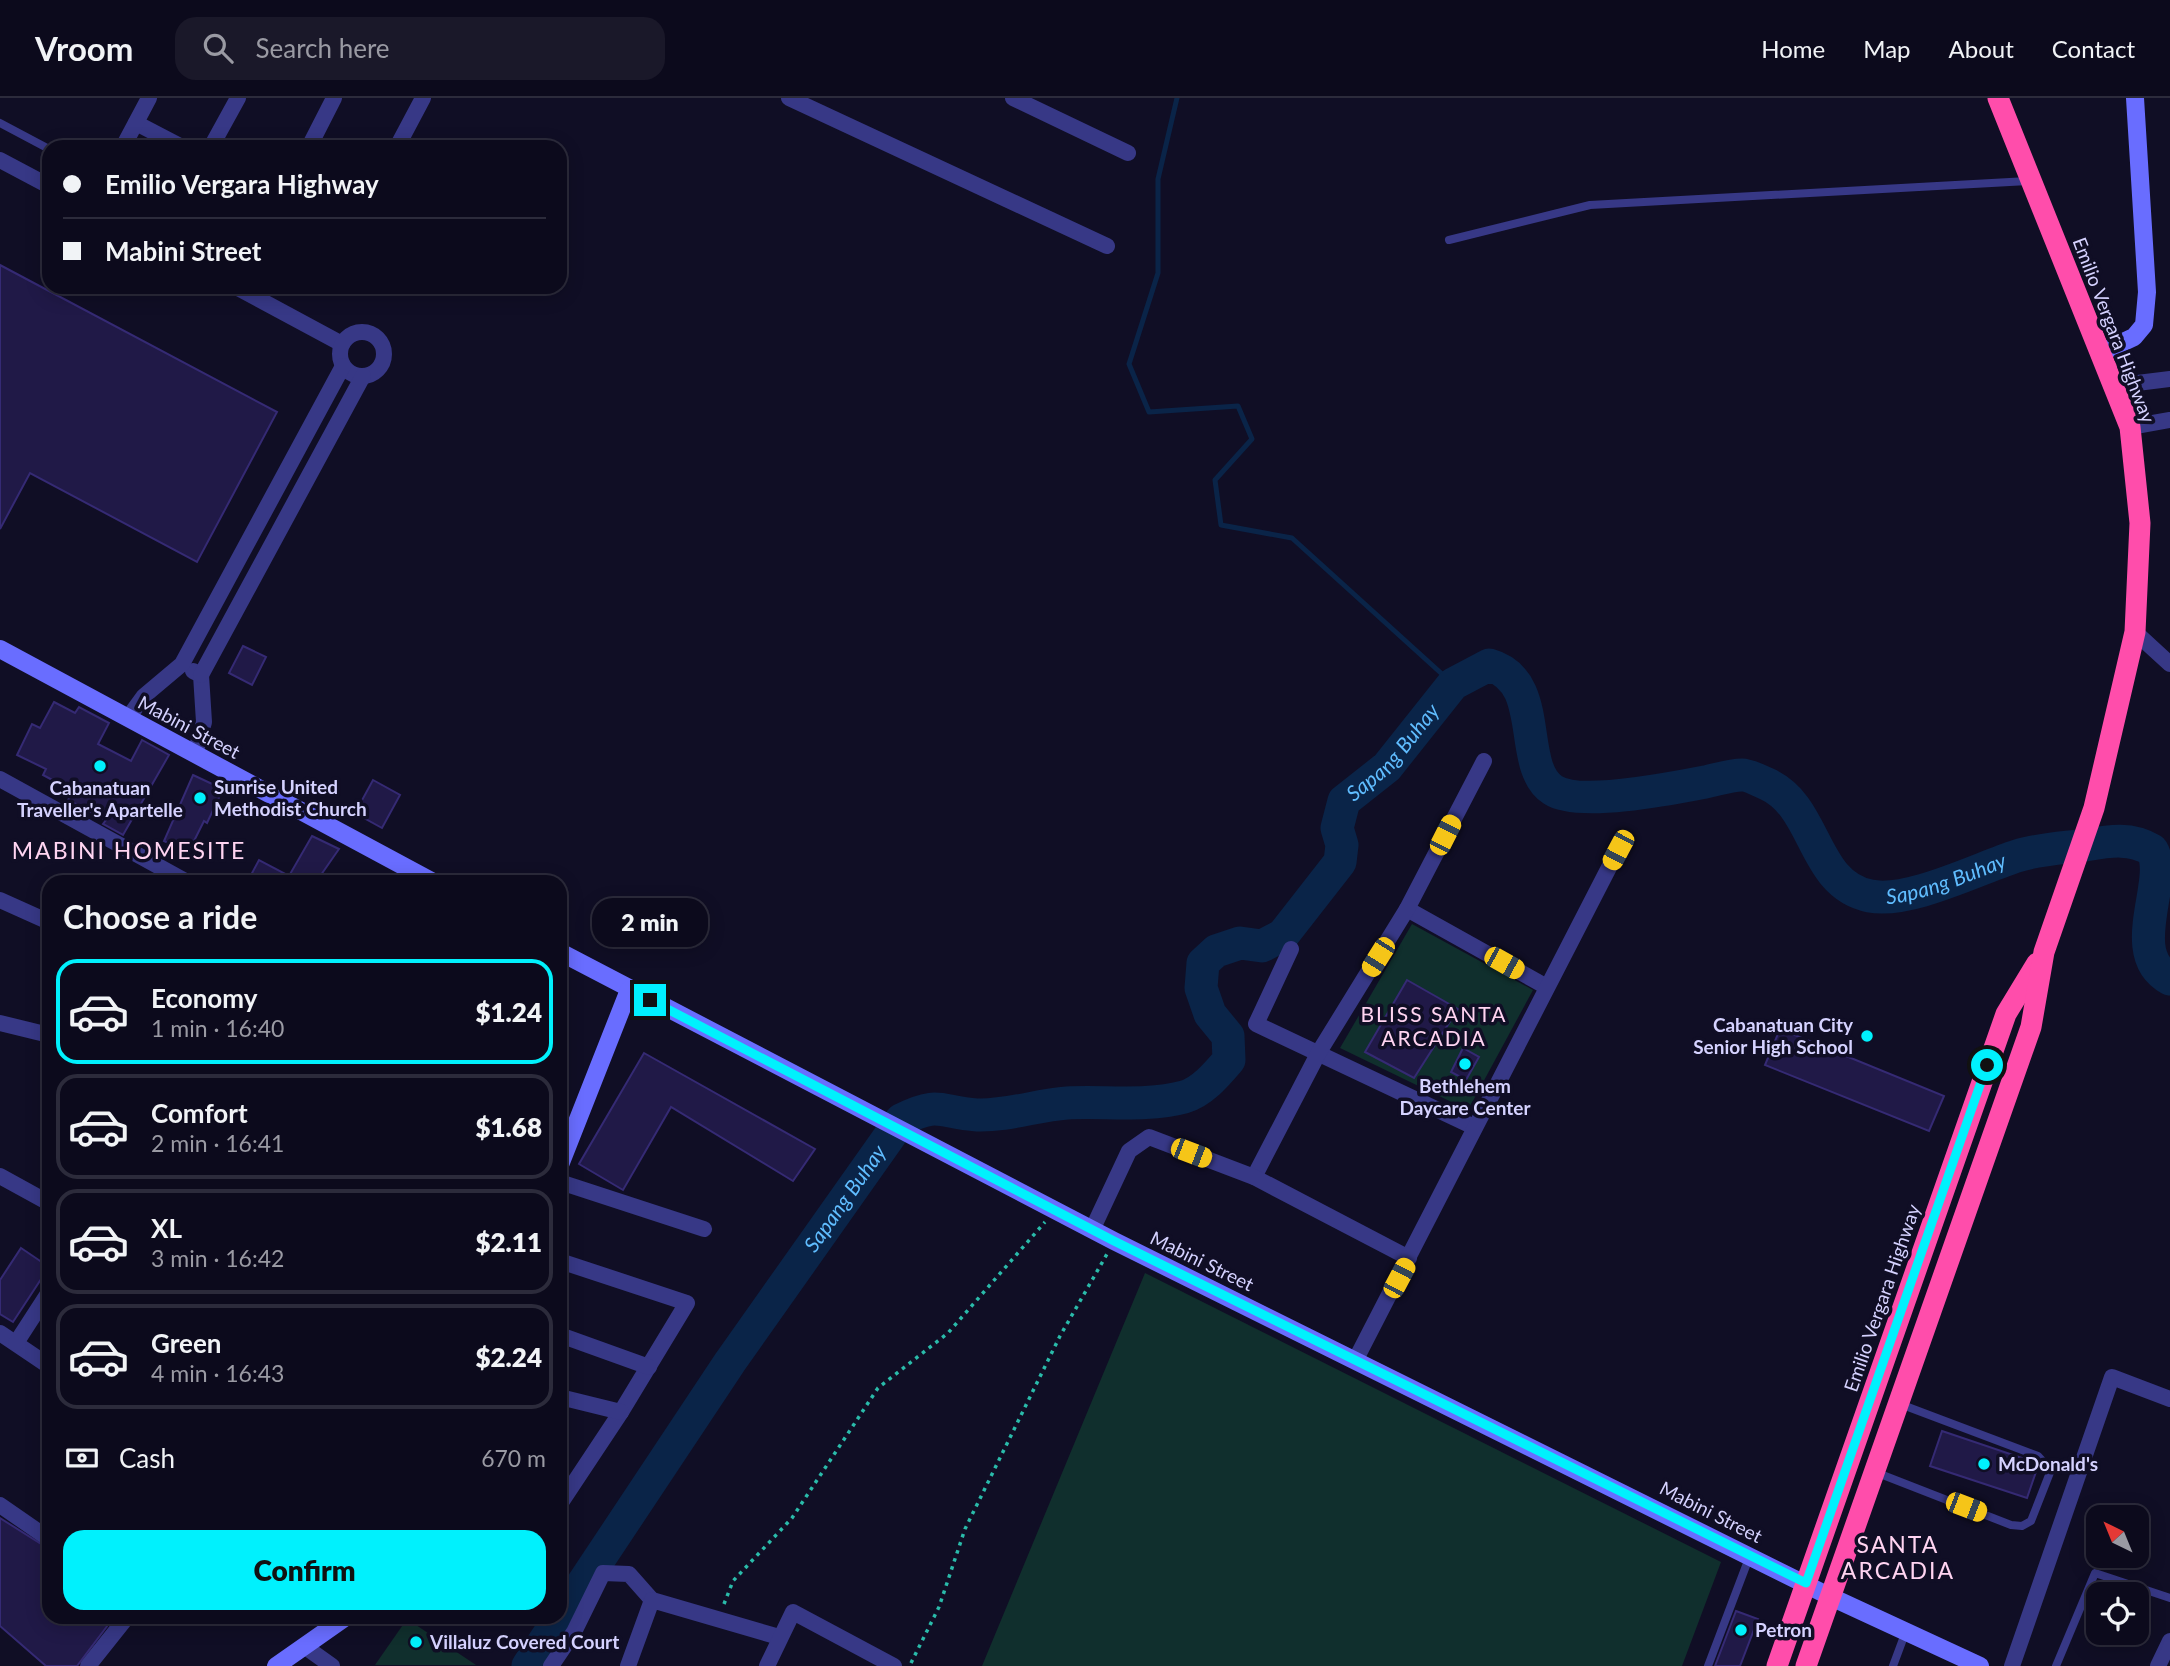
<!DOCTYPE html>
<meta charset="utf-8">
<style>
body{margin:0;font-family:Lato,sans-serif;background:#1a1829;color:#f1f3f6;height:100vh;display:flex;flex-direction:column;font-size:26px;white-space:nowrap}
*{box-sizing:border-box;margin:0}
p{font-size:23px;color:#9a9aa3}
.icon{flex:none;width:38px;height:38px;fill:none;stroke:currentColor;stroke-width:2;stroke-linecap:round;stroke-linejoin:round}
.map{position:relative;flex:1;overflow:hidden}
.drawer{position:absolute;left:42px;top:777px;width:525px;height:749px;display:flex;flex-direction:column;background:#0c0a1c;border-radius:21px;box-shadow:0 4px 18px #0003,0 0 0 2px #2c2b3b}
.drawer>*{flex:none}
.banner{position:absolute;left:42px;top:42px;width:525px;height:154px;border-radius:21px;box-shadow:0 4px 18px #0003,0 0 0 2px #2c2b3b;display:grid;align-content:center;height:154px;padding:0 21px;background:#0c0a1c}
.needle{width:46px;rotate:317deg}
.controls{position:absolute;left:2086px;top:1407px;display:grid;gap:14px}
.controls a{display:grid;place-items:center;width:63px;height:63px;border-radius:14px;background:#0c0a1c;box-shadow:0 4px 18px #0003,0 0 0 2px #2c2b3b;font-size:35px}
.end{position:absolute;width:32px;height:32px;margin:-16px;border:9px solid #00f1fd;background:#111;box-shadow:0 0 0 4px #111}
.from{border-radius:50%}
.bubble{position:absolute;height:49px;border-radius:21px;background:#0c0a1c;box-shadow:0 4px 18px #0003,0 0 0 2px #2c2b3b;font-size:23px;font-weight:800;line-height:49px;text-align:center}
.car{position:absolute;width:21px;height:42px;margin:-21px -10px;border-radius:9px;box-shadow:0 0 5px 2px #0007;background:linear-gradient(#f5c518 24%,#345 0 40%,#f5c518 0 76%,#345 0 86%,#f5c518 0)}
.banner b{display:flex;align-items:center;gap:24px;height:66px;font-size:26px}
.banner b+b{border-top:2px solid #2c2b3b}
.banner i{width:18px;height:18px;background:#f1f3f6}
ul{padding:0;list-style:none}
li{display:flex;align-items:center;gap:21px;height:105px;margin:0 14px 10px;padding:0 7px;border:4px solid #2c2b3b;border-radius:21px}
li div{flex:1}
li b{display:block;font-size:26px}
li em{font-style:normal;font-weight:800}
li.active{border-color:#00f1fd}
li>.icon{width:63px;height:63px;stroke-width:1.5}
h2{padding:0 21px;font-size:32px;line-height:84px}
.pay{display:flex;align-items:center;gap:18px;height:77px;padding:0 21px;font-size:26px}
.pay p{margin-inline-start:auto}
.primary-button{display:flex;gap:14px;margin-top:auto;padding:14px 21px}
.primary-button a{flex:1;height:80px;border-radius:21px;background:#00f1fd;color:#111;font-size:28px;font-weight:800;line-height:80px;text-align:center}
header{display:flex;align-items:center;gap:42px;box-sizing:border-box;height:98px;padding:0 35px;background:#0c0a1c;border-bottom:2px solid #2c2b3b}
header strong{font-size:33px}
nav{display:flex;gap:38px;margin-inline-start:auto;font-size:24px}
.search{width:490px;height:63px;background:#1a1829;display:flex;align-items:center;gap:18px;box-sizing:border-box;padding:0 24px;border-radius:21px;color:#9a9aa3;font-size:26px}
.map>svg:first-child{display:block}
</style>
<header>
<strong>Vroom</strong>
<div class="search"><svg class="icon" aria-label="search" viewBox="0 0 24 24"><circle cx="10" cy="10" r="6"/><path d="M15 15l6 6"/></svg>Search here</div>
<nav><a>Home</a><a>Map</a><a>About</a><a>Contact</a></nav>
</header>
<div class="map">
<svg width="2170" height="1568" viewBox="0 0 2170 1568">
<rect width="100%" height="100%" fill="#100e25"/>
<!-- green -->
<g fill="#102f2d">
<path d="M1412 826 1533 892 1468 1012 1340 950Z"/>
<path d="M1145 1175 1721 1464 1682 1568H982Z"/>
<path d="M407 1521 476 1567H375Z"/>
</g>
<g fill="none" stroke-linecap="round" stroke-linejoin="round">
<!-- stream -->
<path stroke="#0a2448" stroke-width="5" d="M1177 0 1158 81V175L1129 266 1149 314 1238 308 1252 341 1215 382 1221 427 1292 440 1453 586"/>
<!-- river -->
<path stroke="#0a2448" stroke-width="33" id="s1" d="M528 1568 730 1264 901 1022C940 1002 940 1015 977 1017 1008 1018 1037 1007 1067 1005 1105 1003 1147 1009 1184 999 1202 994 1217 976 1229 962L1228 938 1210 916 1201 890 1203 865 1216 853 1240 845 1262 848 1283 837 1340 764 1342 747 1337 730 1344 703 1387 669 1453 586 1489 567C1547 583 1516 668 1553 692 1579 709 1674 690 1705 684 1716 682 1730 677 1742 677 1749 677 1760 683 1767 686 1818 709 1811 786 1870 798 1909 806 1979 770 2017 758 2039 751 2063 750 2085 747 2109 743 2131 739 2152 752 2170 782 2123 855 2170 881"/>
</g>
<!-- building -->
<g fill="#201947" stroke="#352a74" stroke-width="2">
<path d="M0 167 277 314 197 464 30 375 0 431Z"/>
<path d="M243 548 266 559 252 587 229 575Z"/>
<path d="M54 604 75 615 79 609 109 625 98 646 131 663 142 642 169 657 123 737 103 726 106 722 68 702 73 693 43 677 46 671 17 657 32 626 40 630Z"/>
<path d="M193 677 223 691 207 725 204 723 188 755 164 743Z"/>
<path d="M373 682 400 697 382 730 355 715Z"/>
<path d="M312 738 339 751 316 784H264L251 777 259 762 289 778Z"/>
<path d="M1407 882 1458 911 1414 980 1365 954Z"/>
<path d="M1780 931 1944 998 1929 1033 1765 967Z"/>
<path d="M1463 950 1479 959 1466 982 1451 974Z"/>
<path d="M644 955 815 1051 793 1083 671 1009 623 1092 579 1066Z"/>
<path d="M21 1150 49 1169 13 1224 0 1216V1182Z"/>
<path d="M1942 1333 2034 1364 2038 1368 2027 1400 1930 1368Z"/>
<path d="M0 1420 49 1451V1519H114L77 1568H46L0 1528Z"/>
<path d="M1736 1513 1758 1521 1740 1568H1715Z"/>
</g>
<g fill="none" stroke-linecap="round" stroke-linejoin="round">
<!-- path -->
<g stroke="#2abbaa" stroke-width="3.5" stroke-dasharray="3.5 5" stroke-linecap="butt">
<path d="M724 1506 733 1483 792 1420 878 1290 948 1235 1045 1124"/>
<path d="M911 1565 939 1509 965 1431 1060 1238 1107 1156"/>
</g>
<!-- lane -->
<g stroke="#373886" stroke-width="8">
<path d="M0 25 49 51"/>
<path d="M1449 142 1590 107 2028 83"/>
<path d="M1875 1374 2011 1427 2022 1428 2031 1423 2051 1372 2038 1358 1900 1306"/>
<path d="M1708 1568 1749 1460"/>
<path d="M1893 1568 1906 1533"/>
<path d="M2056 1568 2095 1475 2170 1500"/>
</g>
<!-- street -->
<g stroke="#373886" stroke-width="16">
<path d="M789 0 1107 148"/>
<path d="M1013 0 1128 55"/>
<path d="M136 25 182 49"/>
<path d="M123 49 149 0"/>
<path d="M211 49 238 0"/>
<path d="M309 49 334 0"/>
<path d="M397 49 423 0"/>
<path d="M0 62 49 88"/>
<path d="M236 189 342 246"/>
<circle cx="362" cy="256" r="22"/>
<path d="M2113 288 2170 281"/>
<path d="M2130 329 2170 322"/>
<path d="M2135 534 2170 566"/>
<path d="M193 573 201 577 204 624 195 656"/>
<path d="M201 577 363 278"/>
<path d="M128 620 144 598 182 566 343 268"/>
<path d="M0 681 187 784"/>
<path d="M0 802 49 824"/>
<path d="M1407 811 1545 888"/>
<path d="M1291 851 1256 926 1474 1029"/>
<path d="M0 925 49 937"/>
<path d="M0 1078 49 1105"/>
<path d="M1254 1079 1319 954 1407 811 1484 663"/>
<path d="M560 1084 704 1131"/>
<path d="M1092 1132 1129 1053 1149 1039 1254 1079 1409 1160"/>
<path d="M560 1163 687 1205 621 1314 560 1406"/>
<path d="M0 1235 49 1268"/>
<path d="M560 1237 649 1269"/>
<path d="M16 1245 49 1194"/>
<path d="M1356 1261 1618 752"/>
<path d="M560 1299 621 1314"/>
<path d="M0 1407 49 1441"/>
<path d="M304 1548 332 1568"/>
<path d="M88 1568 127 1519"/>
<path d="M551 1568 574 1534 603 1475 629 1476 652 1502"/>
<path d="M628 1568 652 1502 779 1539"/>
<path d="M767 1568 793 1514 894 1568"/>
<path d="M2012 1568 2112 1279 2170 1301"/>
<path d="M2158 1568 2170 1543"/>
</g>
<!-- secondary -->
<g stroke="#696dff" stroke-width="18">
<path d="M2100 255 2134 239 2144 227 2147 194 2135 0"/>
<path d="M0 551 433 784"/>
<path d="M560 854 1114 1143 1831 1499 1980 1568"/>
<path d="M560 1067 629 892"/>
<path d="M276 1568 346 1519"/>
</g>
<!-- highway -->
<g stroke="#ff4dab" stroke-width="21">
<path d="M1777 1568 2006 916 2037 865"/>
<path d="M1806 1568 2031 929 2044 854 2094 710 2135 534 2140 425 2130 329 1998 0"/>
</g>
</g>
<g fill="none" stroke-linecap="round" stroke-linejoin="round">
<!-- route -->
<path stroke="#00f1fd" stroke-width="9" d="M650 902 1114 1143 1806 1485 1987 967"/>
</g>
<!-- markers -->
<g fill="#00f1fd" stroke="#100e25" stroke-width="2.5">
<circle cx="100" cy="668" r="7"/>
<circle cx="200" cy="700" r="7"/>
<circle cx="1867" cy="938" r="7"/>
<circle cx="1465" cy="966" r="7"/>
<circle cx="1984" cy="1366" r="7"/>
<circle cx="1741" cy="1532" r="7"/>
<circle cx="416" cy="1544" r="7"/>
</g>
<g text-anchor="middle" stroke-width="7" stroke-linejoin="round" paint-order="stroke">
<!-- street labels -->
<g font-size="19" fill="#d5d2ff" stroke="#100e25">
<text transform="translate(2114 232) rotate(69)" y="7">Emilio Vergara Highway</text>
<text transform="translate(189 629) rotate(28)" y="7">Mabini Street</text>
<text transform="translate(1202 1163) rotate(26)" y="7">Mabini Street</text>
<text transform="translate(1882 1200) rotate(-71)" y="7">Emilio Vergara Highway</text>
<text transform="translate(1711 1414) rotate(27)" y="7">Mabini Street</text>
</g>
<!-- poi labels -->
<g font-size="19" font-weight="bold" fill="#d5d2ff" stroke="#100e25" text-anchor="start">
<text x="214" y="696">Sunrise United<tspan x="214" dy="22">Methodist Church</tspan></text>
<text x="100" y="697" text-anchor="middle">Cabanatuan<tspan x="100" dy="22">Traveller's Apartelle</tspan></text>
<text x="1853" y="934" text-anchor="end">Cabanatuan City<tspan x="1853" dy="22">Senior High School</tspan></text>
<text x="1465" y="995" text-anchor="middle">Bethlehem<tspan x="1465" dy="22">Daycare Center</tspan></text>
<text x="1998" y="1373">McDonald's</text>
<text x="1755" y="1539">Petron</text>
<text x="430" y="1551">Villaluz Covered Court</text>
</g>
<!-- water labels -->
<g font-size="21" font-style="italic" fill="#60bdff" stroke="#100e25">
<text dy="7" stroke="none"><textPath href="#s1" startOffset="1426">Sapang Buhay</textPath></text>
<text dy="7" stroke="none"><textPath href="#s1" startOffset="2161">Sapang Buhay</textPath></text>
<text dy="7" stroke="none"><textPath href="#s1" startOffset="565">Sapang Buhay</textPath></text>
</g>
<!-- neighbourhood labels -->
<g font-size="21" letter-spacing="2" fill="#ffd4f1" stroke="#100e25">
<text x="1434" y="924">BLISS SANTA<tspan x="1434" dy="24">ARCADIA</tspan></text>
</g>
<!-- quarter labels -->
<g font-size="23" letter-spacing="2" fill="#ffd4f1" stroke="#100e25">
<text x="129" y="761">MABINI HOMESITE</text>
<text x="1898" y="1455">SANTA<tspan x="1898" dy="26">ARCADIA</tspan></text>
</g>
</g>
</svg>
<div class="controls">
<a><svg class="needle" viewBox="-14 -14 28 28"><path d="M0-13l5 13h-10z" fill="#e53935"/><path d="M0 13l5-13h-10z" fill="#9a9aa3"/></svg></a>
<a><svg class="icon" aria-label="locate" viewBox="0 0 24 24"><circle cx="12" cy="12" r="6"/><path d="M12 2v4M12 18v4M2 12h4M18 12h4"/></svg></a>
</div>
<i class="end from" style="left:1987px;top:967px"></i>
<i class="end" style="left:650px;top:902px"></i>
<div class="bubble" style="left:592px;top:800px;width:116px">2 min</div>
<i class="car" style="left:1445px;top:737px;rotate:27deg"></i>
<i class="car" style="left:1618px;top:752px;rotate:208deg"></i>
<i class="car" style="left:1378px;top:859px;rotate:212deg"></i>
<i class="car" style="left:1504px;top:865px;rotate:119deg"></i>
<i class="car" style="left:1191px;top:1055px;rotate:111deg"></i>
<i class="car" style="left:1399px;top:1180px;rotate:28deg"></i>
<i class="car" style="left:1966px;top:1409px;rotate:111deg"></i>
<div class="banner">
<b><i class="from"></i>Emilio Vergara Highway</b>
<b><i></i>Mabini Street</b>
</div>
<section class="drawer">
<h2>Choose a ride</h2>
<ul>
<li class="active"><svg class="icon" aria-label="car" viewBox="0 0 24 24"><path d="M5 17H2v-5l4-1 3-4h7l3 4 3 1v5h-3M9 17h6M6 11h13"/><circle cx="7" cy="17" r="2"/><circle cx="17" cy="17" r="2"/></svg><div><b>Economy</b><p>1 min · 16:40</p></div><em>$1.24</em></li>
<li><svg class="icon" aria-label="car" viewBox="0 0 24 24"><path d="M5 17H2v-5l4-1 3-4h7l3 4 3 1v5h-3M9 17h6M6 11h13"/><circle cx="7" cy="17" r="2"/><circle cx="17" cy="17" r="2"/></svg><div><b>Comfort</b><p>2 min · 16:41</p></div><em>$1.68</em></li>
<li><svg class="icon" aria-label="car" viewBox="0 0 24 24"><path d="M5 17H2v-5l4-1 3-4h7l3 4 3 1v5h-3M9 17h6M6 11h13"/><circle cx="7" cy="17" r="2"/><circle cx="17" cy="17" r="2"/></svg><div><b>XL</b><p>3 min · 16:42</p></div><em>$2.11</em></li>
<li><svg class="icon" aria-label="car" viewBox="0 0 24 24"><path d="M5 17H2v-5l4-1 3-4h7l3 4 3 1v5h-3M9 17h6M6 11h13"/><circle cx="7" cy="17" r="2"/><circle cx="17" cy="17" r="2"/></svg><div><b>Green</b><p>4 min · 16:43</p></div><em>$2.24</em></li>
</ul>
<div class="pay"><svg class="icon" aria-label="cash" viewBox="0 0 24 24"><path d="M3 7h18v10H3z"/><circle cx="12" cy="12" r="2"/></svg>Cash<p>670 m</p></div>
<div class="primary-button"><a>Confirm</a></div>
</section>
</div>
